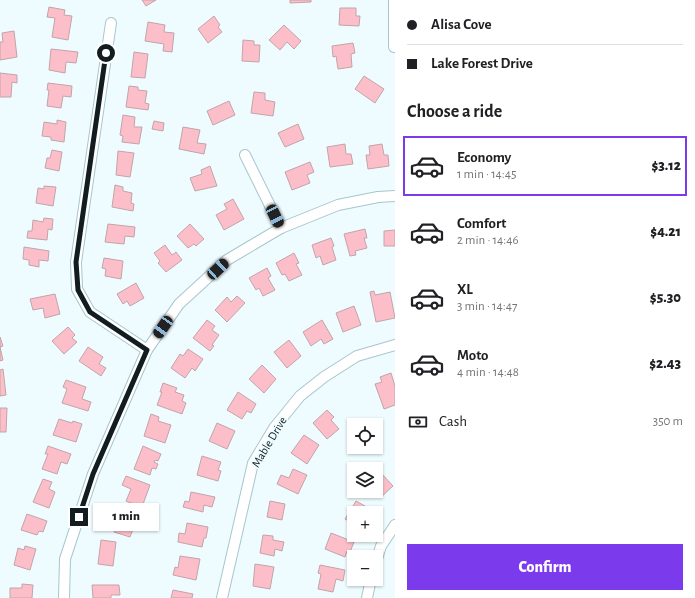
<!DOCTYPE html>
<meta charset="utf-8">
<style>
body{margin:0;font-family:"Alegreya Sans",sans-serif;background:#f6f6f6;color:#202124;height:100vh;display:flex;flex-direction:column;font-size:15px;white-space:nowrap}
*{box-sizing:border-box;margin:0}
p{font-size:13px;color:#757577}
.icon{flex:none;width:22px;height:22px;fill:none;stroke:currentColor;stroke-width:2;stroke-linecap:round;stroke-linejoin:round}
.map{position:relative;flex:1;overflow:hidden}
.details{display:flex;flex-direction:column;background:#fff;width:300px}
.details>*{flex:none}
.banner{display:grid;align-content:center;height:88px;padding:0 12px;background:#fff}
.tools{position:absolute;left:347px;top:418px;display:grid;gap:8px}
.tools a{display:grid;place-items:center;width:36px;height:36px;border-radius:0px;background:#fff;box-shadow:0 1px 3px #0004;font-size:20px}
.end{position:absolute;width:18px;height:18px;margin:-9px;border:5px solid #111d20;background:#fff;box-shadow:0 0 0 2px #fff}
.from{border-radius:50%}
.bubble{position:absolute;height:28px;border-radius:0px;background:#fff;box-shadow:0 1px 3px #0004;font-size:13px;font-weight:800;line-height:28px;text-align:center}
.car{position:absolute;width:12px;height:24px;margin:-12px -6px;border-radius:5px;box-shadow:0 0 3px 1px #0007;background:linear-gradient(#222 24%,#8ab4d8 0 40%,#222 0 76%,#8ab4d8 0 86%,#222 0)}
.banner b{display:flex;align-items:center;gap:14px;height:38px;font-size:15px}
.banner b+b{border-top:1px solid #e0e0e0}
.banner i{width:10px;height:10px;background:#202124}
ul{padding:0;list-style:none}
li{display:flex;align-items:center;gap:12px;height:60px;margin:0 8px 6px;padding:0 4px;border:2px solid transparent;border-radius:0px}
li div{flex:1}
li b{display:block;font-size:15px}
li em{font-style:normal;font-weight:800}
li.on{border-color:#7c3aed}
li>.icon{width:36px;height:36px;stroke-width:1.5}
h2{padding:0 12px;font-size:18px;line-height:48px}
.pay{display:flex;align-items:center;gap:10px;height:44px;padding:0 12px;font-size:15px}
.pay p{margin-inline-start:auto}
.primary-button{display:flex;gap:8px;margin-top:auto;padding:8px 12px}
.primary-button a{flex:1;height:46px;border-radius:0px;background:#7c3aed;color:#fff;font-size:16px;font-weight:800;line-height:46px;text-align:center}
main{display:flex;flex:1;min-height:0}
.map>svg:first-child{display:block}
</style>
<main>
<div class="map">
<svg width="395" height="598" viewBox="0 0 395 598">
<rect width="100%" height="100%" fill="#effcff"/>
<!-- building -->
<g fill="#fcbfc9" stroke="#c2a4a8">
<path d="M142 0H156L146 6Z"/>
<path d="M290 0H311V2L290 3Z"/>
<path d="M49 7 65 10 64 15 72 16 68 40 52 37 55 18 47 17Z"/>
<path d="M340 8H356V16H360L359 26 339 25Z"/>
<path d="M214 16 220 25 218 27 222 32 208 43 198 29Z"/>
<path d="M148 22 165 25 164 32 174 33 172 52 163 51 164 44 145 41Z"/>
<path d="M284 25 301 41 294 49 287 42 280 50 269 40Z"/>
<path d="M14 31 17 57 0 60V42H3L2 33Z"/>
<path d="M243 40 254 41V45H260L259 62 242 61Z"/>
<path d="M353 43 355 53 351 54 352 67 338 69 336 56 333 57 332 46Z"/>
<path d="M51 49 78 52 76 63 66 62 65 73 49 70Z"/>
<path d="M134 52 148 54 145 78 131 77Z"/>
<path d="M0 73 17 75V83L12 82 11 97H0Z"/>
<path d="M364 76 384 89 375 103 355 89Z"/>
<path d="M48 83 72 86 71 97 63 96 61 108 47 106 49 90H47Z"/>
<path d="M129 86 138 87V90L147 91 145 103 149 104 148 110 126 107Z"/>
<path d="M254 92 265 93V100L275 102 273 116 251 113Z"/>
<path d="M229 101 235 115 213 125 207 111Z"/>
<path d="M123 115 135 117 134 127H142L139 144 122 142 123 136 120 135Z"/>
<path d="M57 120 66 122 64 142 51 140V137L42 136 44 122 57 124Z"/>
<path d="M154 121 164 123 163 131 152 129Z"/>
<path d="M298 124 304 139 285 147 278 133Z"/>
<path d="M183 127 200 130 197 143 206 144 204 154 179 149Z"/>
<path d="M345 144 346 154H351L353 164 330 167 327 147Z"/>
<path d="M382 144 384 155H388L389 166 368 169 366 155H370L369 146Z"/>
<path d="M52 150 62 152 59 171 45 168 47 158H50Z"/>
<path d="M118 151 134 153 130 177 116 175Z"/>
<path d="M310 162 314 172 307 175 310 183 292 190 285 172Z"/>
<path d="M210 166 217 186 195 191 190 178 202 174 201 170Z"/>
<path d="M115 185 123 187V191L132 193 131 203 134 204 133 211 112 207Z"/>
<path d="M44 186 56 187 53 206 36 203 38 188 44 189Z"/>
<path d="M233 199 244 219 224 230 216 215 227 209 224 204Z"/>
<path d="M44 218 53 219 52 230 48 229 47 240 27 238 28 231H32L33 220 43 222Z"/>
<path d="M108 224 135 227 134 237 125 236 124 244 105 242Z"/>
<path d="M190 224 204 239 196 246 194 244 188 248 177 236Z"/>
<path d="M365 229 367 238H364L367 248 355 251 356 255 350 256 344 234Z"/>
<path d="M395 230V246H384V231Z"/>
<path d="M331 238 334 246 332 247 336 260 323 265 320 256 316 258 312 245Z"/>
<path d="M165 245 172 255 176 252 182 260 166 272 158 263 160 261 154 253Z"/>
<path d="M24 247 49 251 48 261 39 260V267L29 265V260L23 259Z"/>
<path d="M294 253 299 263 296 264 302 275 289 281 285 274 282 275 276 263Z"/>
<path d="M104 258 123 261 121 279 105 276 106 269 102 268Z"/>
<path d="M267 268 271 276 268 278 275 290 263 296 259 288 256 290 249 278Z"/>
<path d="M136 283 144 298 130 306 127 301 123 304 117 294Z"/>
<path d="M374 291 375 295 390 292 395 318 376 322 370 292Z"/>
<path d="M55 294 60 314 45 318 43 308 33 310 30 299Z"/>
<path d="M237 296 245 303 227 322 215 310 227 297 231 302Z"/>
<path d="M354 306 361 325 343 332 336 313Z"/>
<path d="M207 320 215 326 212 330 219 335 212 345 214 346 210 351 193 338Z"/>
<path d="M322 320 333 339 324 344 321 339 311 346 303 332Z"/>
<path d="M68 327 75 335 72 338 77 342 64 354 52 341Z"/>
<path d="M0 337 3 346 0 347 3 360 0 361Z"/>
<path d="M289 340 301 356 287 368 274 352Z"/>
<path d="M88 347 103 357 99 364 106 368 101 376 79 361Z"/>
<path d="M188 349 203 359 195 371 192 368 185 378 171 368 180 354 183 356Z"/>
<path d="M262 365 276 379 264 393 249 379Z"/>
<path d="M3 369 6 395 0 396V370Z"/>
<path d="M391 373 395 386V405L384 409 375 384 382 382 380 377Z"/>
<path d="M66 380 86 387 82 399 91 402 88 411 62 403 67 389 63 387Z"/>
<path d="M163 383 177 388 175 392 184 395 182 401 186 403 182 414 157 405 162 392H160Z"/>
<path d="M238 392 256 404 251 413 247 411 242 419 227 410Z"/>
<path d="M0 408H7L6 432H0Z"/>
<path d="M327 410 334 417 331 420 339 429 327 439 313 423Z"/>
<path d="M151 414 159 417 158 421 171 425 165 443 144 436Z"/>
<path d="M59 419 72 423 73 421 82 424 76 442 53 435Z"/>
<path d="M217 423 235 431 227 449 209 441Z"/>
<path d="M304 435 319 445 307 464 291 453Z"/>
<path d="M48 446 71 454 67 464 61 462 57 474 42 469 48 454H45Z"/>
<path d="M143 446 161 454 158 461 155 460 154 462 158 464 156 469 152 468 150 475 134 469Z"/>
<path d="M202 456 221 462 218 470 221 471 218 481 197 475Z"/>
<path d="M293 469 307 475 298 494 277 484 281 475 289 478Z"/>
<path d="M382 474 393 486 380 498 373 491H376V479Z"/>
<path d="M126 476 150 485 142 507 126 501 131 489 122 485Z"/>
<path d="M43 479 52 482 49 489 55 492 49 508 33 502Z"/>
<path d="M191 492 215 497 212 507 204 505 203 512 183 507 185 501 189 502Z"/>
<path d="M270 501 285 504 282 520 267 517Z"/>
<path d="M356 501 372 510 370 513H354V524L345 519Z"/>
<path d="M113 507 138 516 130 537 114 532 118 520 110 517Z"/>
<path d="M27 514 47 521 43 532 39 531 37 535 21 530Z"/>
<path d="M187 523 208 527 206 538H204L202 547 178 542 179 533 185 534Z"/>
<path d="M331 533 354 542 350 552 347 551 345 557 325 549Z"/>
<path d="M263 535 273 536V540L284 542 282 551 275 549 274 556 260 553Z"/>
<path d="M101 540 116 542 113 566 98 564Z"/>
<path d="M25 546 36 549 30 570 14 565 18 548 24 550Z"/>
<path d="M180 556 200 559 196 580 173 575 175 567 178 568Z"/>
<path d="M255 564 274 567 270 589 253 586Z"/>
<path d="M320 565 345 570 343 581 336 579 333 592 318 589 321 574 318 573Z"/>
<path d="M22 584 33 585 32 598H10V588H22Z"/>
<path d="M92 585H119L120 595H111V598H93Z"/>
<path d="M173 590 193 594 192 598H171Z"/>
</g>
<g fill="none" stroke-linecap="round" stroke-linejoin="round">
<!-- street casing -->
<g stroke="#a6c6cd" stroke-width="12">
<g id="street">
<path d="M111 23 76 262 77 289 90 312 147 350"/>
<path d="M394 47V0"/>
<path d="M245 155 281 228"/>
<path d="M376 562 381 546 395 525"/>
<path d="M64 598 65 559 93 474 147 350 179 304 227 260 281 228 338 205 378 197 395 196"/>
<path d="M222 598 253 463 274 428 300 396 324 377 357 356 395 345"/>
<path d="M367 598 371 579"/>
</g>
</g>
<!-- street -->
<use href="#street" stroke="#fff" stroke-width="10"/>
</g>
<g fill="none" stroke-linecap="round" stroke-linejoin="round">
<!-- route -->
<path stroke="#111d20" stroke-width="5" d="M79 517 93 474 147 350 90 312 78 290 76 262 106 53"/>
</g>
<g text-anchor="middle" stroke-width="3.5" stroke-linejoin="round" paint-order="stroke">
<!-- street labels -->
<g font-size="12" fill="#111d20" stroke="#effcff">
<text transform="translate(269 442) rotate(-59)" y="4">Mable Drive</text>
</g>
</g>
</svg>
<div class="tools">
<a><svg class="icon" aria-label="locate" viewBox="0 0 24 24"><circle cx="12" cy="12" r="6"/><path d="M12 2v4M12 18v4M2 12h4M18 12h4"/></svg></a>
<a><svg class="icon" aria-label="layers" viewBox="0 0 24 24"><path d="M12 4l9 5-9 5-9-5zM3 14l9 5 9-5"/></svg></a>
<a>+</a>
<a>−</a>
</div>
<i class="end from" style="left:106px;top:53px"></i>
<i class="end" style="left:79px;top:517px"></i>
<div class="bubble" style="left:93px;top:503px;width:66px">1 min</div>
<i class="car" style="left:275px;top:216px;rotate:154deg"></i>
<i class="car" style="left:218px;top:269px;rotate:47deg"></i>
<i class="car" style="left:163px;top:327px;rotate:215deg"></i>
</div>
<section class="details">
<div class="banner">
<b><i class="from"></i>Alisa Cove</b>
<b><i></i>Lake Forest Drive</b>
</div>
<h2>Choose a ride</h2>
<ul>
<li class="on"><svg class="icon" aria-label="car" viewBox="0 0 24 24"><path d="M5 17H2v-5l4-1 3-4h7l3 4 3 1v5h-3M9 17h6M6 11h13"/><circle cx="7" cy="17" r="2"/><circle cx="17" cy="17" r="2"/></svg><div><b>Economy</b><p>1 min · 14:45</p></div><em>$3.12</em></li>
<li><svg class="icon" aria-label="car" viewBox="0 0 24 24"><path d="M5 17H2v-5l4-1 3-4h7l3 4 3 1v5h-3M9 17h6M6 11h13"/><circle cx="7" cy="17" r="2"/><circle cx="17" cy="17" r="2"/></svg><div><b>Comfort</b><p>2 min · 14:46</p></div><em>$4.21</em></li>
<li><svg class="icon" aria-label="car" viewBox="0 0 24 24"><path d="M5 17H2v-5l4-1 3-4h7l3 4 3 1v5h-3M9 17h6M6 11h13"/><circle cx="7" cy="17" r="2"/><circle cx="17" cy="17" r="2"/></svg><div><b>XL</b><p>3 min · 14:47</p></div><em>$5.30</em></li>
<li><svg class="icon" aria-label="car" viewBox="0 0 24 24"><path d="M5 17H2v-5l4-1 3-4h7l3 4 3 1v5h-3M9 17h6M6 11h13"/><circle cx="7" cy="17" r="2"/><circle cx="17" cy="17" r="2"/></svg><div><b>Moto</b><p>4 min · 14:48</p></div><em>$2.43</em></li>
</ul>
<div class="pay"><svg class="icon" aria-label="cash" viewBox="0 0 24 24"><path d="M3 7h18v10H3z"/><circle cx="12" cy="12" r="2"/></svg>Cash<p>350 m</p></div>
<div class="primary-button"><a>Confirm</a></div>
</section>
</main>
